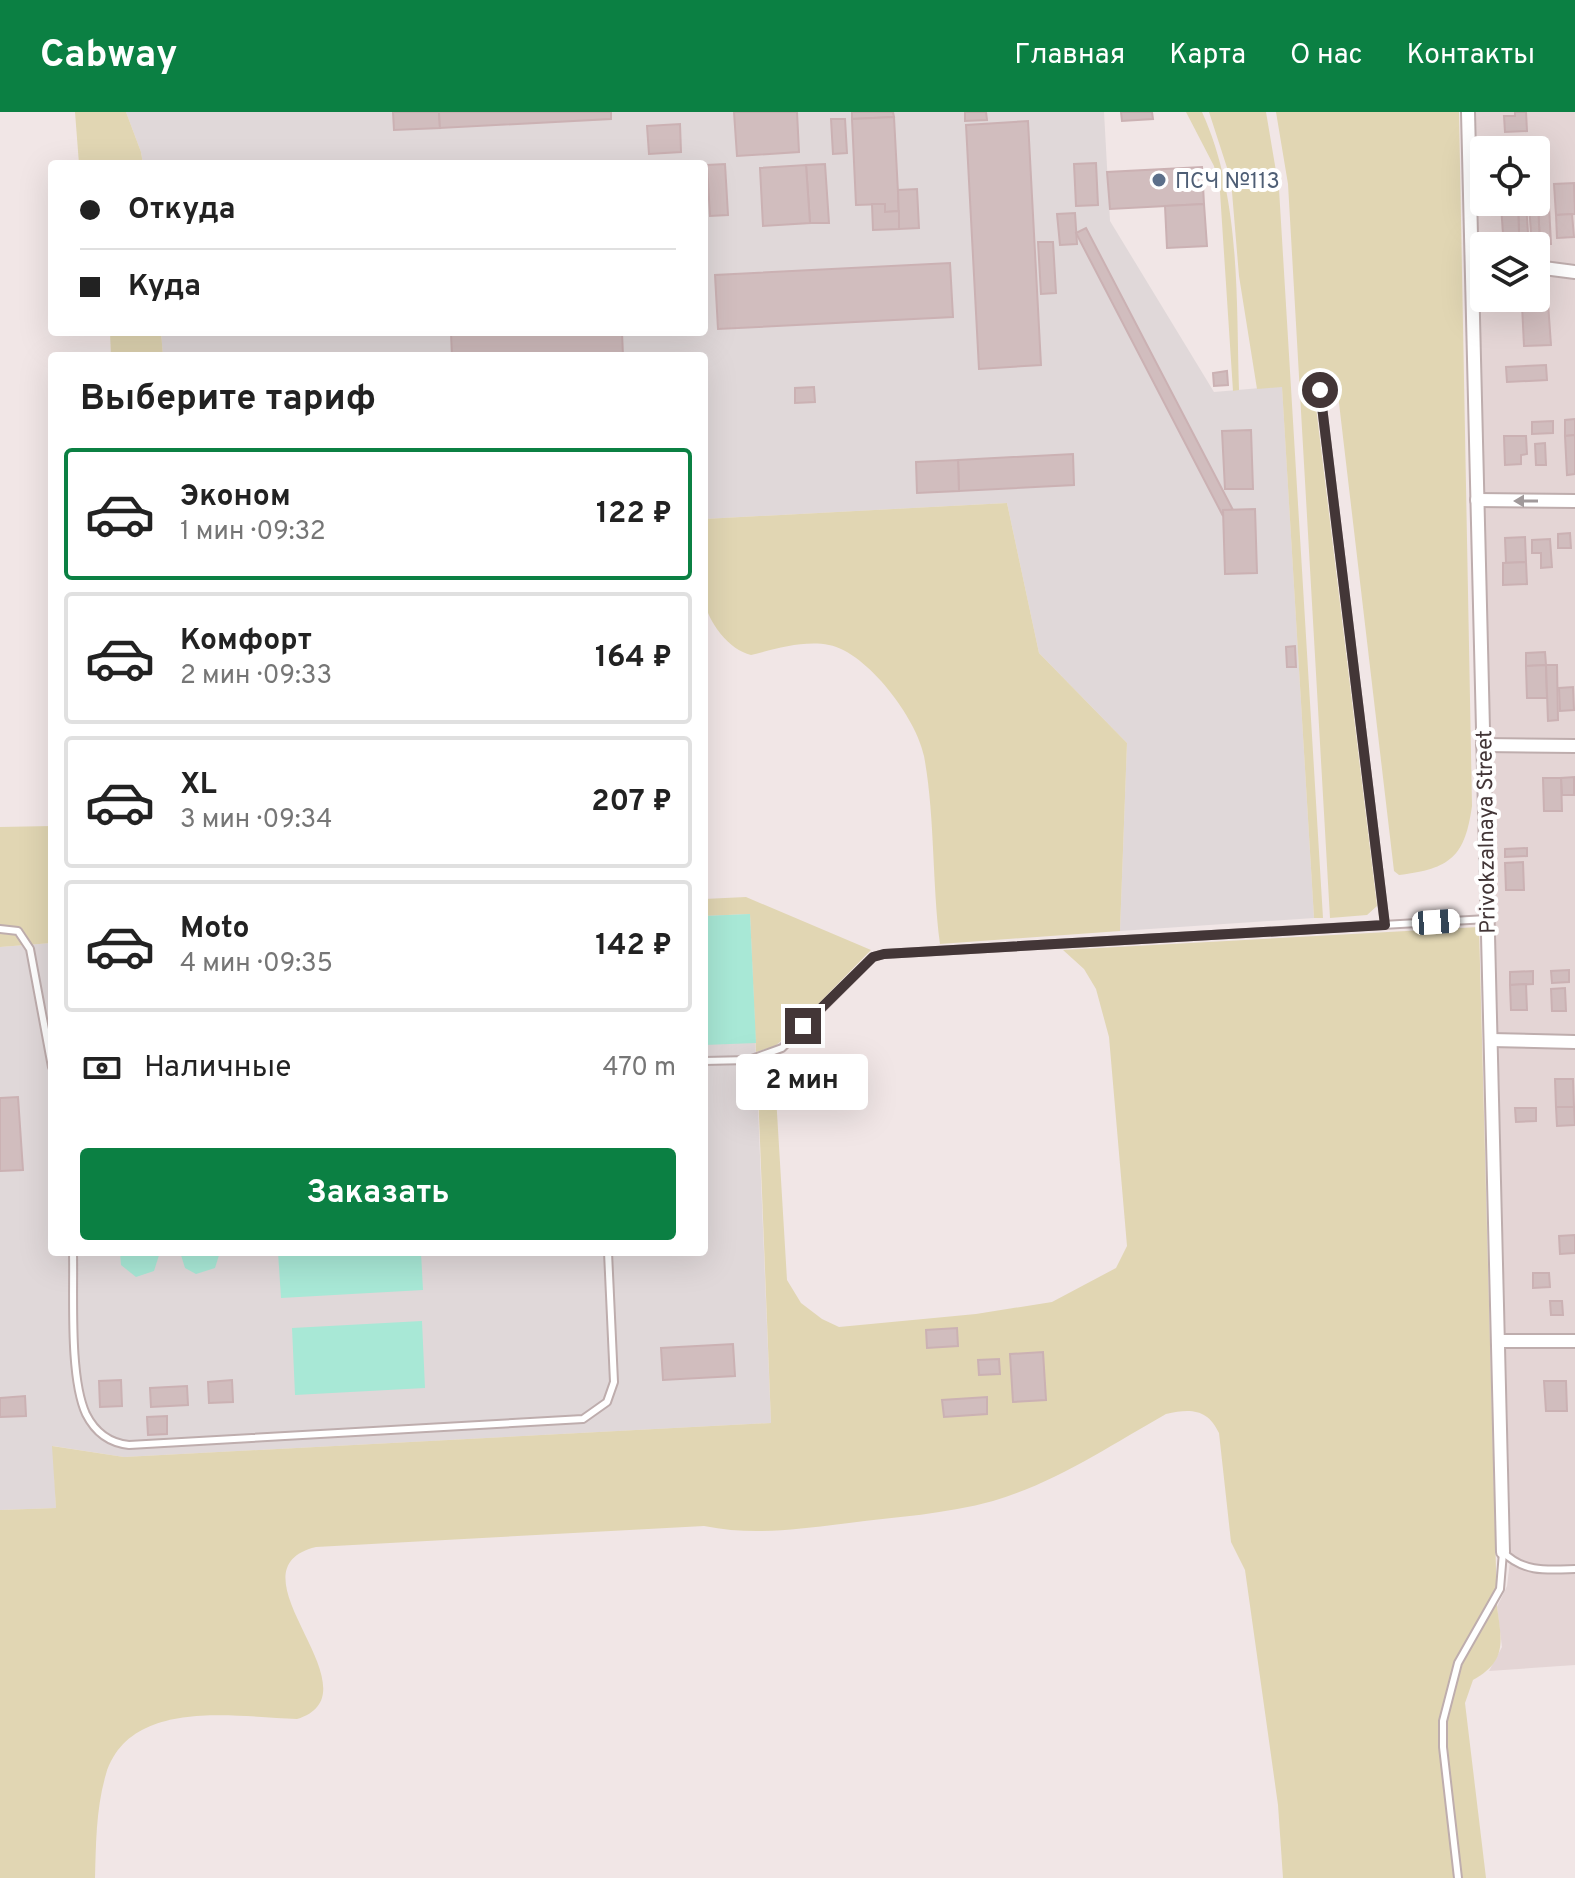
<!DOCTYPE html>
<html lang="ru">
<meta charset="utf-8">
<style>
body{margin:0;font-family:Overpass,sans-serif;background:#f6f6f6;color:#222;height:100vh;display:flex;flex-direction:column;font-size:30px;white-space:nowrap}
*{box-sizing:border-box;margin:0}
p{font-size:26px;color:#767676}
.icon{flex:none;width:44px;height:44px;fill:none;stroke:currentColor;stroke-width:2;stroke-linecap:round;stroke-linejoin:round}
.map{position:relative;flex:1;overflow:hidden}
.side{position:absolute;left:48px;top:240px;width:660px;height:904px;display:flex;flex-direction:column;background:#fff;border-radius:8px;box-shadow:0 8px 32px #0002}
.side>*{flex:none}
.hud{position:absolute;left:48px;top:48px;width:660px;height:176px;border-radius:8px;box-shadow:0 8px 32px #0002;display:grid;align-content:center;height:176px;padding:0 32px;background:#fff}
.fabs{position:absolute;left:1470px;top:24px;display:grid;gap:16px}
.fabs a{display:grid;place-items:center;width:80px;height:80px;border-radius:8px;background:#fff;box-shadow:0 8px 32px #0002;font-size:40px}
.end{position:absolute;width:36px;height:36px;margin:-18px;border:10px solid #433637;background:#fff;box-shadow:0 0 0 4px #fff}
.from{border-radius:50%}
.bubble{position:absolute;height:56px;border-radius:8px;background:#fff;box-shadow:0 8px 32px #0002;font-size:26px;font-weight:700;line-height:56px;text-align:center}
.car{position:absolute;width:24px;height:48px;margin:-24px -12px;border-radius:10px;box-shadow:0 0 6px 2px #0007;background:linear-gradient(#fff 24%,#345 0 40%,#fff 0 76%,#345 0 86%,#fff 0)}
.hud b{display:flex;align-items:center;gap:28px;height:76px;font-size:30px}
.hud b+b{border-top:2px solid #e0e0e0}
.hud i{width:20px;height:20px;background:#222}
ul{padding:0;list-style:none}
li{display:flex;align-items:center;gap:24px;height:132px;margin:0 16px 12px;padding:0 16px;border:4px solid #e0e0e0;border-radius:8px}
li div{flex:1}
li b{display:block;font-size:30px}
li em{font-style:normal;font-weight:700}
li.active{border-color:#0b8043}
li>.icon{width:72px;height:72px;stroke-width:1.5}
h2{padding:0 32px;font-size:36px;line-height:96px}
.pay{display:flex;align-items:center;gap:20px;height:88px;padding:0 32px;font-size:30px}
.pay p{margin-inline-start:auto}
.button{display:flex;gap:16px;margin-top:auto;padding:16px 32px}
.button a{flex:1;height:92px;border-radius:8px;background:#0b8043;color:#fff;font-size:32px;font-weight:700;line-height:92px;text-align:center}
header{display:flex;align-items:center;gap:48px;box-sizing:border-box;height:112px;padding:0 40px;background:#0b8043;color:#fff}
header strong{font-size:38px}
nav{display:flex;gap:44px;margin-inline-start:auto;font-size:28px}
.map>svg:first-child{display:block}
</style>
<header>
<strong>Cabway</strong>
<nav><a>Главная</a><a>Карта</a><a>О нас</a><a>Контакты</a></nav>
</header>
<div class="map">
<svg width="1575" height="1766" viewBox="0 0 1575 1766">
<rect width="100%" height="100%" fill="#f1e6e6"/>
<!-- residential -->
<path fill="#e4d5d5" fill-rule="evenodd" d="M1475 0H1575V1553L1489 1559 1502 1535 1497 1495 1507 1474 1511 1441ZM1484 38H1536V90H1484ZM1484 134H1536V186H1484Z"/>
<!-- industrial -->
<g fill="#e0d8d9">
<path d="M126 0H1104L1110 109 1214 280 1282 274 1314 806 1120 819 1127 631 1039 541 1007 391 704 407V244H163L161 220H704V52H143L141 40Z"/>
<path d="M750 802 771 1311 124 1345 53 1334 56 1396 0 1398V835L52 831V1140H704V804Z"/>
</g>
<!-- green -->
<g fill="#e1d6b3">
<path d="M75 0H126L141 40 143 52H79Z"/>
<path d="M1186 0H1202C1241 86 1236 185 1239 278L1233 279 1220 80 1214 54Z"/>
<path d="M1209 0H1266L1279 77 1323 806H1314L1282 275 1257 277 1239 164 1231 68Z"/>
<path d="M1276 0H1459L1472 694C1465 744 1451 757 1399 763L1394 759 1337 274 1332 267 1322 266 1316 270 1314 279 1377 794 1367 803 1330 806 1288 72Z"/>
<path d="M110 220H161L163 244H111Z"/>
<path d="M1007 391 1039 541 1127 631 1120 819 940 832C932 771 935 703 924 644 917 607 867 540 829 533 804 528 775 537 751 543 729 538 708 510 704 488 700 463 704 432 704 407Z"/>
<path d="M52 714V831L0 835V715Z"/>
<path d="M746 785 871 838 785 926 775 934 756 940 750 802 704 804V787Z"/>
<path d="M1479 815 1497 1495C1502 1530 1507 1549 1473 1568L1465 1591 1486 1766H1283L1278 1693 1245 1458 1231 1430 1219 1321C1208 1297 1191 1296 1166 1302 1111 1333 1055 1371 993 1389 946 1402 896 1405 849 1411 799 1417 754 1424 704 1414L316 1435C222 1458 383 1580 297 1607 236 1605 130 1585 106 1662 96 1696 96 1731 95 1766H0V1398L56 1396 52 1334 124 1345 771 1311 757 953 782 942 776 984 787 1168 801 1191 822 1207 839 1215 976 1202 1052 1190 1116 1156 1127 1134 1109 925 1096 877 1084 857 1063 838Z"/>
</g>
<!-- water -->
<g fill="#a8e8d6">
<path d="M750 802 756 931 704 933V804Z"/>
<path d="M120 1140H160L154 1159 136 1165 121 1153Z"/>
<path d="M180 1140H220L215 1156 196 1162 185 1156Z"/>
<path d="M278 1140H421L423 1178 281 1186Z"/>
<path d="M422 1209 425 1276 295 1283 292 1216Z"/>
</g>
<!-- building -->
<g fill="#d1bdbe" stroke="#cbb1b3" stroke-width="2">
<path d="M393 0H439L440 16 394 18Z"/>
<path d="M439 0H611V7L440 16Z"/>
<path d="M734 0H797L799 40 737 44Z"/>
<path d="M852 0H893L894 5 852 7Z"/>
<path d="M965 0H986L987 8 965 9Z"/>
<path d="M1121 0H1152L1153 7 1122 9Z"/>
<path d="M1515 0H1526L1527 19 1505 20 1504 4H1515Z"/>
<path d="M894 5 899 99 885 100V92L856 93 852 7Z"/>
<path d="M831 7H845L847 41 833 42Z"/>
<path d="M1028 9 1041 253 979 257 966 13Z"/>
<path d="M680 12 681 40 649 42 647 14Z"/>
<path d="M1096 51 1098 93 1076 94 1074 52Z"/>
<path d="M725 52 728 103 710 104 707 53Z"/>
<path d="M825 52 829 111H810L806 53Z"/>
<path d="M806 53 810 111 763 114 760 56Z"/>
<path d="M1202 55 1204 92 1110 97 1107 60Z"/>
<path d="M1574 71 1575 102 1556 103 1554 72Z"/>
<path d="M917 77 919 116 899 117 898 78Z"/>
<path d="M1526 91 1528 121H1519L1518 92Z"/>
<path d="M872 92H885V100L899 99V117L873 118Z"/>
<path d="M1204 92 1207 134 1167 136 1165 94Z"/>
<path d="M1518 92 1519 121 1503 122 1501 93Z"/>
<path d="M1538 93H1549L1551 132H1540Z"/>
<path d="M1538 93 1540 132 1532 133 1529 94Z"/>
<path d="M1075 101 1077 132 1060 133 1057 102Z"/>
<path d="M1572 102 1574 125 1557 126 1556 103Z"/>
<path d="M1086 116 1233 398H1223V404L1076 121Z"/>
<path d="M1038 130H1053L1056 181 1041 182Z"/>
<path d="M950 151 953 205 718 217 715 163Z"/>
<path d="M1548 191 1551 233 1524 234 1522 193Z"/>
<path d="M622 220 623 244H452L451 221Z"/>
<path d="M1546 253 1547 268 1507 270 1506 255Z"/>
<path d="M1227 259 1228 273 1214 274 1213 261Z"/>
<path d="M814 275 815 290 795 291V276Z"/>
<path d="M1575 307V323L1565 324V308Z"/>
<path d="M1553 309V321L1532 322V310Z"/>
<path d="M1251 318 1253 377H1225L1222 319Z"/>
<path d="M1575 323V362L1567 363 1565 324Z"/>
<path d="M1504 324H1526L1527 342 1521 343V352L1505 353Z"/>
<path d="M1545 331 1546 353H1536L1535 332Z"/>
<path d="M1073 342 1074 373 959 379 958 348Z"/>
<path d="M958 348 959 379 917 381 916 350Z"/>
<path d="M1255 397 1257 461 1225 462 1223 398Z"/>
<path d="M1570 421 1571 436H1558V422Z"/>
<path d="M1525 425 1526 450 1506 451 1505 426Z"/>
<path d="M1550 427 1552 455 1541 456V441H1532V428Z"/>
<path d="M1526 450 1527 472 1503 473V451Z"/>
<path d="M1295 534 1296 555H1287L1286 535Z"/>
<path d="M1545 540 1546 553 1526 554V541Z"/>
<path d="M1546 553 1547 586H1527L1526 554Z"/>
<path d="M1546 553H1557L1558 608 1548 609Z"/>
<path d="M1573 575 1574 598 1560 599 1559 576Z"/>
<path d="M1574 665V683H1562L1561 666Z"/>
<path d="M1543 666H1561L1562 699H1544Z"/>
<path d="M1527 736V744L1505 745V737Z"/>
<path d="M1523 750 1524 778H1506L1505 751Z"/>
<path d="M1569 858V870L1552 871 1551 859Z"/>
<path d="M1533 859V872L1510 873V860Z"/>
<path d="M1526 872 1527 898H1511L1510 873Z"/>
<path d="M1565 876 1566 899H1552L1551 877Z"/>
<path d="M1555 967H1573L1574 995H1556Z"/>
<path d="M18 985 23 1058 0 1059V986Z"/>
<path d="M1556 995H1574L1575 1013 1557 1014Z"/>
<path d="M1515 996H1536V1009L1516 1010Z"/>
<path d="M1575 1123V1141L1560 1142 1559 1124Z"/>
<path d="M1533 1161H1549L1550 1175 1533 1176Z"/>
<path d="M1550 1189H1562L1563 1203H1551Z"/>
<path d="M957 1216 958 1234 927 1236 926 1218Z"/>
<path d="M733 1232 735 1264 663 1268 661 1236Z"/>
<path d="M1043 1240 1046 1288 1013 1290 1010 1242Z"/>
<path d="M999 1247 1000 1262 979 1263 978 1248Z"/>
<path d="M121 1268 122 1294 100 1295 99 1269Z"/>
<path d="M232 1268 233 1290 209 1291 208 1270Z"/>
<path d="M1544 1269H1566L1567 1299H1546Z"/>
<path d="M187 1274 188 1293 151 1295 150 1276Z"/>
<path d="M25 1284 26 1304 0 1305V1286Z"/>
<path d="M987 1285V1302L944 1305 942 1288Z"/>
<path d="M167 1304V1322L148 1323 147 1305Z"/>
</g>
<g fill="none" stroke-linecap="round" stroke-linejoin="round">
<!-- lane casing -->
<g stroke="#beadad" stroke-width="10">
<g id="lane">
<path d="M1320 278 1385 813"/>
<path d="M0 817 18 819 30 837 52 955"/>
<path d="M704 949 749 948 782 936 873 845 884 842 1487 807"/>
<path d="M73 1140C74 1182 69 1265 86 1302 95 1320 110 1331 129 1333L583 1307 607 1290 614 1270 608 1140"/>
<path d="M1503 1440C1524 1461 1548 1458 1575 1457"/>
<path d="M1458 1766 1443 1635V1609L1458 1551 1500 1477 1503 1440"/>
</g>
</g>
<!-- street casing -->
<g stroke="#beadad" stroke-width="16">
<g id="street">
<path d="M1468 0 1503 1440"/>
<path d="M1536 155 1575 160"/>
<path d="M1477 388 1575 389"/>
<path d="M1483 633 1575 634"/>
<path d="M1491 928 1575 930"/>
<path d="M1498 1229H1575"/>
</g>
</g>
<!-- lane -->
<use href="#lane" stroke="#fff" stroke-width="6"/>
<!-- street -->
<use href="#street" stroke="#fff" stroke-width="12"/>
</g>
<!-- one-way arrows -->
<defs><path id="oneway-solid" d="M-6-.8H1V-3.2L6.5 0L1 3.2V.8H-6Z" transform="scale(2)"/></defs>
<use fill="#a19a9b" href="#oneway-solid" transform="translate(1526 389) rotate(-180)"/>
<g fill="none" stroke-linecap="round" stroke-linejoin="round">
<!-- route -->
<path stroke="#433637" stroke-width="10" d="M803 914 873 845 884 842 1385 813 1320 278"/>
</g>
<!-- markers -->
<circle fill="#5c6f8a" stroke="#fff" stroke-width="3" cx="1159" cy="68" r="8"/>
<g text-anchor="middle" stroke-width="8" stroke-linejoin="round" paint-order="stroke">
<!-- service labels -->
<g font-size="22" fill="#4e5e75" stroke="#fff" text-anchor="start">
<text x="1175" y="76">ПСЧ №113</text>
</g>
<!-- street labels -->
<g font-size="22" fill="#433637" stroke="#fff">
<text transform="translate(1485 720) rotate(-91)" y="8">Privokzalnaya Street</text>
</g>
</g>
</svg>
<div class="fabs">
<a><svg class="icon" aria-label="locate" viewBox="0 0 24 24"><circle cx="12" cy="12" r="6"/><path d="M12 2v4M12 18v4M2 12h4M18 12h4"/></svg></a>
<a><svg class="icon" aria-label="layers" viewBox="0 0 24 24"><path d="M12 4l9 5-9 5-9-5zM3 14l9 5 9-5"/></svg></a>
</div>
<i class="end from" style="left:1320px;top:278px"></i>
<i class="end" style="left:803px;top:914px"></i>
<div class="bubble" style="left:736px;top:942px;width:132px">2 мин</div>
<i class="car" style="left:1436px;top:810px;rotate:86deg"></i>
<div class="hud">
<b><i class="from"></i>Откуда</b>
<b><i></i>Куда</b>
</div>
<section class="side">
<h2>Выберите тариф</h2>
<ul>
<li class="active"><svg class="icon" aria-label="car" viewBox="0 0 24 24"><path d="M5 17H2v-5l4-1 3-4h7l3 4 3 1v5h-3M9 17h6M6 11h13"/><circle cx="7" cy="17" r="2"/><circle cx="17" cy="17" r="2"/></svg><div><b>Эконом</b><p>1 мин · 09:32</p></div><em>122 ₽</em></li>
<li><svg class="icon" aria-label="car" viewBox="0 0 24 24"><path d="M5 17H2v-5l4-1 3-4h7l3 4 3 1v5h-3M9 17h6M6 11h13"/><circle cx="7" cy="17" r="2"/><circle cx="17" cy="17" r="2"/></svg><div><b>Комфорт</b><p>2 мин · 09:33</p></div><em>164 ₽</em></li>
<li><svg class="icon" aria-label="car" viewBox="0 0 24 24"><path d="M5 17H2v-5l4-1 3-4h7l3 4 3 1v5h-3M9 17h6M6 11h13"/><circle cx="7" cy="17" r="2"/><circle cx="17" cy="17" r="2"/></svg><div><b>XL</b><p>3 мин · 09:34</p></div><em>207 ₽</em></li>
<li><svg class="icon" aria-label="car" viewBox="0 0 24 24"><path d="M5 17H2v-5l4-1 3-4h7l3 4 3 1v5h-3M9 17h6M6 11h13"/><circle cx="7" cy="17" r="2"/><circle cx="17" cy="17" r="2"/></svg><div><b>Moto</b><p>4 мин · 09:35</p></div><em>142 ₽</em></li>
</ul>
<div class="pay"><svg class="icon" aria-label="cash" viewBox="0 0 24 24"><path d="M3 7h18v10H3z"/><circle cx="12" cy="12" r="2"/></svg>Наличные<p>470 m</p></div>
<div class="button"><a>Заказать</a></div>
</section>
</div>
